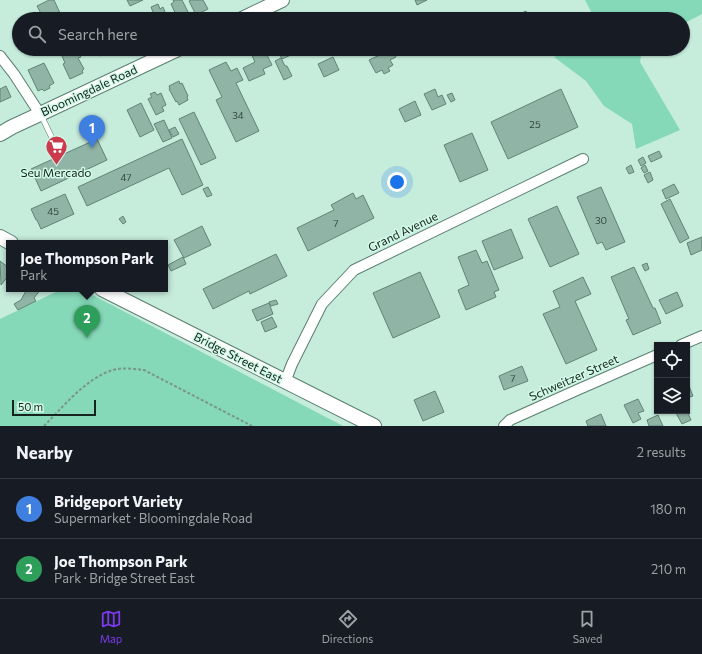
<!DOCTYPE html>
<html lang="en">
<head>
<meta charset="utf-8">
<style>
	body { margin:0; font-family:Commissioner,sans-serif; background:#242831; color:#f1f3f6 }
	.controls { position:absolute; right:12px; bottom:12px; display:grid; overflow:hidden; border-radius:0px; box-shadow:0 1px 3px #0004 }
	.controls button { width:36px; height:36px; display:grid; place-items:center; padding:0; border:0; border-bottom:1px solid #363941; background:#171b24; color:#f1f3f6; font:20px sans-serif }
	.scale { position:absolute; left:12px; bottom:10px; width:84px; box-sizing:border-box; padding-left:4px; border:2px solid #15241e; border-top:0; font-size:11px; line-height:14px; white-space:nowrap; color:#15241e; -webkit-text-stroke:3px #d3fae9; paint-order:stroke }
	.you { position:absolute; left:397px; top:182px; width:14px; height:14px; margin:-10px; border:3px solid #fff; border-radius:50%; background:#1a73e8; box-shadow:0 0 0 6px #1a73e833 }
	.badge { display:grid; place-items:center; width:26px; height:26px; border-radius:50%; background:#7c3aed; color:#fff; font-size:13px; font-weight:700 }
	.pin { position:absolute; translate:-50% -33px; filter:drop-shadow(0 1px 2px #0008) }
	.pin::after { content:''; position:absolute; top:21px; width:14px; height:12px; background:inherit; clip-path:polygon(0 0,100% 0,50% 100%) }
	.popup { position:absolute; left:6px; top:240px; width:162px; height:52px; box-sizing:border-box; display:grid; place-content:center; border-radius:0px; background:#171b24; filter:drop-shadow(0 1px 3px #0005); font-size:13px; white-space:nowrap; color:#9ea1a6 }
	.popup b { font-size:15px; color:#f1f3f6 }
	.popup::after { content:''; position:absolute; left:50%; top:100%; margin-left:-8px; border:8px solid transparent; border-top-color:#171b24 }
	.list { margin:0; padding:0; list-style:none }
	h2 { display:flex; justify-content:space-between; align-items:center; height:52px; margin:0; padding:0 16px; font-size:17px }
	h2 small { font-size:13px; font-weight:400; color:#9ea1a6 }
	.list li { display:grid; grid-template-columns:26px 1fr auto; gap:12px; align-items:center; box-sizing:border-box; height:60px; padding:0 16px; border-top:1px solid #363941 }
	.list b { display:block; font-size:15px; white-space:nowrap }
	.list p { margin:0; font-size:13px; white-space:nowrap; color:#9ea1a6 }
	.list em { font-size:13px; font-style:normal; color:#9ea1a6 }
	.icon { flex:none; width:22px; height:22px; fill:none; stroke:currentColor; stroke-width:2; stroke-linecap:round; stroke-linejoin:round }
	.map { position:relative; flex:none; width:702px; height:426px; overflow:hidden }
	.search { position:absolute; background:#171b24; box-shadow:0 1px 3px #0004; left:12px; right:12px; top:12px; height:44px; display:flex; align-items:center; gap:10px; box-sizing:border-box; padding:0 14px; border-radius:22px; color:#9ea1a6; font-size:15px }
	.sheet { height:172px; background:#171b24 }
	nav { display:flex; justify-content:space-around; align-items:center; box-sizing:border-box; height:56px; border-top:1px solid #363941; background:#171b24; font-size:11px; color:#9ea1a6 }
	nav a { display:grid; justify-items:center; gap:2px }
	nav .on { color:#7c3aed }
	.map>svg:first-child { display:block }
	.green { fill:#85d9b9 }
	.building { fill:#90b5a6; stroke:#608476 }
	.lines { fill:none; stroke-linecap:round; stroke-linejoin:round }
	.service-casing { stroke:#5b7f70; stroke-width:6 }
	.minor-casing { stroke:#5b7f70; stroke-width:12 }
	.secondary-casing { stroke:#5b7f70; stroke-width:16 }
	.path { stroke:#7a968a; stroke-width:2; stroke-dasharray:3 2; stroke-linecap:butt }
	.service { stroke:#fff; stroke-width:5 }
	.minor { stroke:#fff; stroke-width:10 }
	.secondary { stroke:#fff; stroke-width:14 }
	.labels { text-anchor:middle; stroke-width:3; stroke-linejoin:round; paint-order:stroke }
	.number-label { font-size:10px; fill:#344840 }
	.street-label { font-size:12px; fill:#15241e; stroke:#d3fae9 }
	.poi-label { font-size:12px; fill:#15241e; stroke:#d3fae9 }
</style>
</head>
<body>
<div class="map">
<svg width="702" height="426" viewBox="0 0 702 426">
	<rect width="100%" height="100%" fill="#c6ecdc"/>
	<path class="green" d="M585,0H702V14L683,24V19H595Z
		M572,49H642L640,62L680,130L636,149L632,124L604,106L586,81L554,57Z
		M62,289H81L343,426H0V319Z"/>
	<path class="building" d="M49,0H54L60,13L47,19H44L37,6Z
		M127,0H143L130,6Z
		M173,0H182L191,18L189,19H178L171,4L174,2Z
		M191,0H203L208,9L196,15L189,1Z
		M415,0H427L417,5Z
		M158,4L160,9L163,7L168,19H155L152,13L153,12L151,7Z
		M526,11L530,19H509Z
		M73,49H77L81,57L78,58L84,69L82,71L83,73L70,79L63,64L65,63L62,56L71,52L70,51Z
		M97,49H116L100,56Z
		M249,49H264L272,65L263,69L265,74L249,81L243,68L255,62Z
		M277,49H291L293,54L282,59Z
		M383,49H393L396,57L390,60L393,65L388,68L390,71L384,74L382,70L376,73L369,60L384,53Z
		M333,57L339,70L324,77L318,64Z
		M281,58L285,66H287L292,76L284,80L275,61Z
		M226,62L231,71L237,68L243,80L236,83L259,131L236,142L216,100L222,97L209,70Z
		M44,63L54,83L49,86L50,88L44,91L42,89L38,91L28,70Z
		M179,81L180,84L182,83L188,96L187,97L188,100L179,105L177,101L176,102L169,89H170L169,86Z
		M6,86L11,97L0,102V89Z
		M435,89L438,97L442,95L446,104L432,110L424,94Z
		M561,89L578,127L508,159L491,122Z
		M155,92L157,95L161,93L166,105L162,107L164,111L156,115L148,99L152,97L150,94Z
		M452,93L455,100L451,102L447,95Z
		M415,101L421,115L405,122L399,109Z
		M141,103L154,130L140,137L127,110Z
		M194,112L216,158L201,165L179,119Z
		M164,120L172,138L163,142L154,124Z
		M175,127L179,134L173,137L169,130Z
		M472,133L488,170L460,182L444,145Z
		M97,139L107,160L41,191L31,169Z
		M182,139L203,185L182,195L169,168L87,206L78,187Z
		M659,151L662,157L651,162L648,156Z
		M643,157L646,163L641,166L638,160Z
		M631,165L634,172L629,174L626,168Z
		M645,165L648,171L644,173L641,168Z
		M650,172L653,180L648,183L644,175Z
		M674,184L679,193L666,199L662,190Z
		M208,187L212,195L207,197L203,189Z
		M601,187L625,242L606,250L602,242L597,244L577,197Z
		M353,193L356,199L363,195L374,218L308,251L297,228L334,210L331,205Z
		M65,194L74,214L41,229L37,220H36L31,209Z
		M670,199L689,238L680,243L661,204Z
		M557,206L579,254L550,267L528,219Z
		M123,216L126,222L123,224L119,219Z
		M202,226L211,245L184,258L174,240Z
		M511,229L523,258L494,270L482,241Z
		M702,237V250L691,255L687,243Z
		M476,250L482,263L487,261L499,290L494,292L496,297L466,310L458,290L469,285L458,257Z
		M276,254L287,276L250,294L249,291L213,309L203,289Z
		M183,257L186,264L171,271L168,265Z
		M0,261L9,268V275L1,285Z
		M647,263L649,269L645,271L642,265Z
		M634,267L653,308H655L661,323L633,335L626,320L629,319L611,277Z
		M420,272L440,317L393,338L373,293Z
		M583,277L591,294L575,301L597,350L566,364L543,314L560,307L553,291Z
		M27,289H41L34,298L36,301L18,310L14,304L21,300Z
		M677,292L683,306L666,314L659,300Z
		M276,300L278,304L271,306L269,302Z
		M269,303L273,314L257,321L252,310Z
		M272,317L277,327L265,332L261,322Z
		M522,366L528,381L504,390L499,376Z
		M687,381L693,396L687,398Z
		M435,391L444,412L423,421L414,400Z
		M638,399L644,411L638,413L641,419L633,423L624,405Z
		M680,411H687L691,420L682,424L676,413Z
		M601,414L606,426H588L586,421Z
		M658,415L663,426H649L647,420Z"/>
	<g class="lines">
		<defs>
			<path id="service" d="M41,115L53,140"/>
			<path id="minor" d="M0,56L14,74L40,114
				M681,345L702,336
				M285,382L292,364L322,304L354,270L583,159
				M504,426L510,420L577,390L657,355"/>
			<path id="secondary" d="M242,19L282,0
				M0,134L12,127L40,114L178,49
				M0,237L11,243
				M102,289L374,426"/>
		</defs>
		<use href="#service" class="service-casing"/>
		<use href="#minor" class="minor-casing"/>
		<use href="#secondary" class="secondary-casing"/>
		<path class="path" d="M44,426C63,407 86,378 113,370C123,367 134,369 144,370L252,426"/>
		<use href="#service" class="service"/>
		<use href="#minor" class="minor"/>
		<use href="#secondary" class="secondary"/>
	</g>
	<defs>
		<symbol id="supermarket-pin" viewBox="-11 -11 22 30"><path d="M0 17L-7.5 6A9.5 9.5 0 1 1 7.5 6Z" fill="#cc3b4d" stroke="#d3fae9"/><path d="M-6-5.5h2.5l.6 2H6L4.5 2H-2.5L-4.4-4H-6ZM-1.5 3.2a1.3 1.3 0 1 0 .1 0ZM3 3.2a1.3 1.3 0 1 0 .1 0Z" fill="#fff"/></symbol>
	</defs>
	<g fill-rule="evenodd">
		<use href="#supermarket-pin" x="44" y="134" width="25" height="34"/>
	</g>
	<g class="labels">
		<g class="number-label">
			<text x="238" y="119">34</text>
			<text x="535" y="128">25</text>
			<text x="126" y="181">47</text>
			<text x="53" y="215">45</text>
			<text x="601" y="224">30</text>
			<text x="336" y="227">7</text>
			<text x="513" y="382">7</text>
		</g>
		<g class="street-label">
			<text transform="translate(89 91) rotate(-25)" y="4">Bloomingdale Road</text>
			<text transform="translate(403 232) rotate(-26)" y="4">Grand Avenue</text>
			<text transform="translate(238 358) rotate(27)" y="4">Bridge Street East</text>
			<text transform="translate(574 378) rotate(-24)" y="4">Schweitzer Street</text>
		</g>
		<g class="poi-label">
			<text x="56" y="177">Seu Mercado</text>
		</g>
	</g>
</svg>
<div class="controls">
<button><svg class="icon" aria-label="locate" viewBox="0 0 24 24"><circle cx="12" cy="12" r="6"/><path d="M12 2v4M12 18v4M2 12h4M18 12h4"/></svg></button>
<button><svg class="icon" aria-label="layers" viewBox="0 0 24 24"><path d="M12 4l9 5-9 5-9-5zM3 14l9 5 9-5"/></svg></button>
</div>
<div class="scale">50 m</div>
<div class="you"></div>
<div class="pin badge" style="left:92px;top:148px;background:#3f7fe0">1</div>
<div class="pin badge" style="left:87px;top:338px;background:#2e9e5b">2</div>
<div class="popup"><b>Joe Thompson Park</b>Park</div>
<div class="search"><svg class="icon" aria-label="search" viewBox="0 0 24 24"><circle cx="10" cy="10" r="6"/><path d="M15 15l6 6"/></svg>Search here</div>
</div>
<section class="sheet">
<h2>Nearby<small>2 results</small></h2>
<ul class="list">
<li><span class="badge" style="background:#3f7fe0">1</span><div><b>Bridgeport Variety</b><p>Supermarket · Bloomingdale Road</p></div><em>180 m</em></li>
<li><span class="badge" style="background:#2e9e5b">2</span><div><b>Joe Thompson Park</b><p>Park · Bridge Street East</p></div><em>210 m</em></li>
</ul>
</section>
<nav>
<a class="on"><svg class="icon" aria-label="map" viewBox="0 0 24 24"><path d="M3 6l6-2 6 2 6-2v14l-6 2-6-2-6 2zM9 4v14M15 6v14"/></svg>Map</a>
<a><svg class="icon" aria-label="directions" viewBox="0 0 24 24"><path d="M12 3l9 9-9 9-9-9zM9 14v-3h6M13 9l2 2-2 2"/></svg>Directions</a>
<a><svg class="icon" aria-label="saved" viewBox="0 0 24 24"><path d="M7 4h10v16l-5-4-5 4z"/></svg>Saved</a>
</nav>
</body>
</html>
